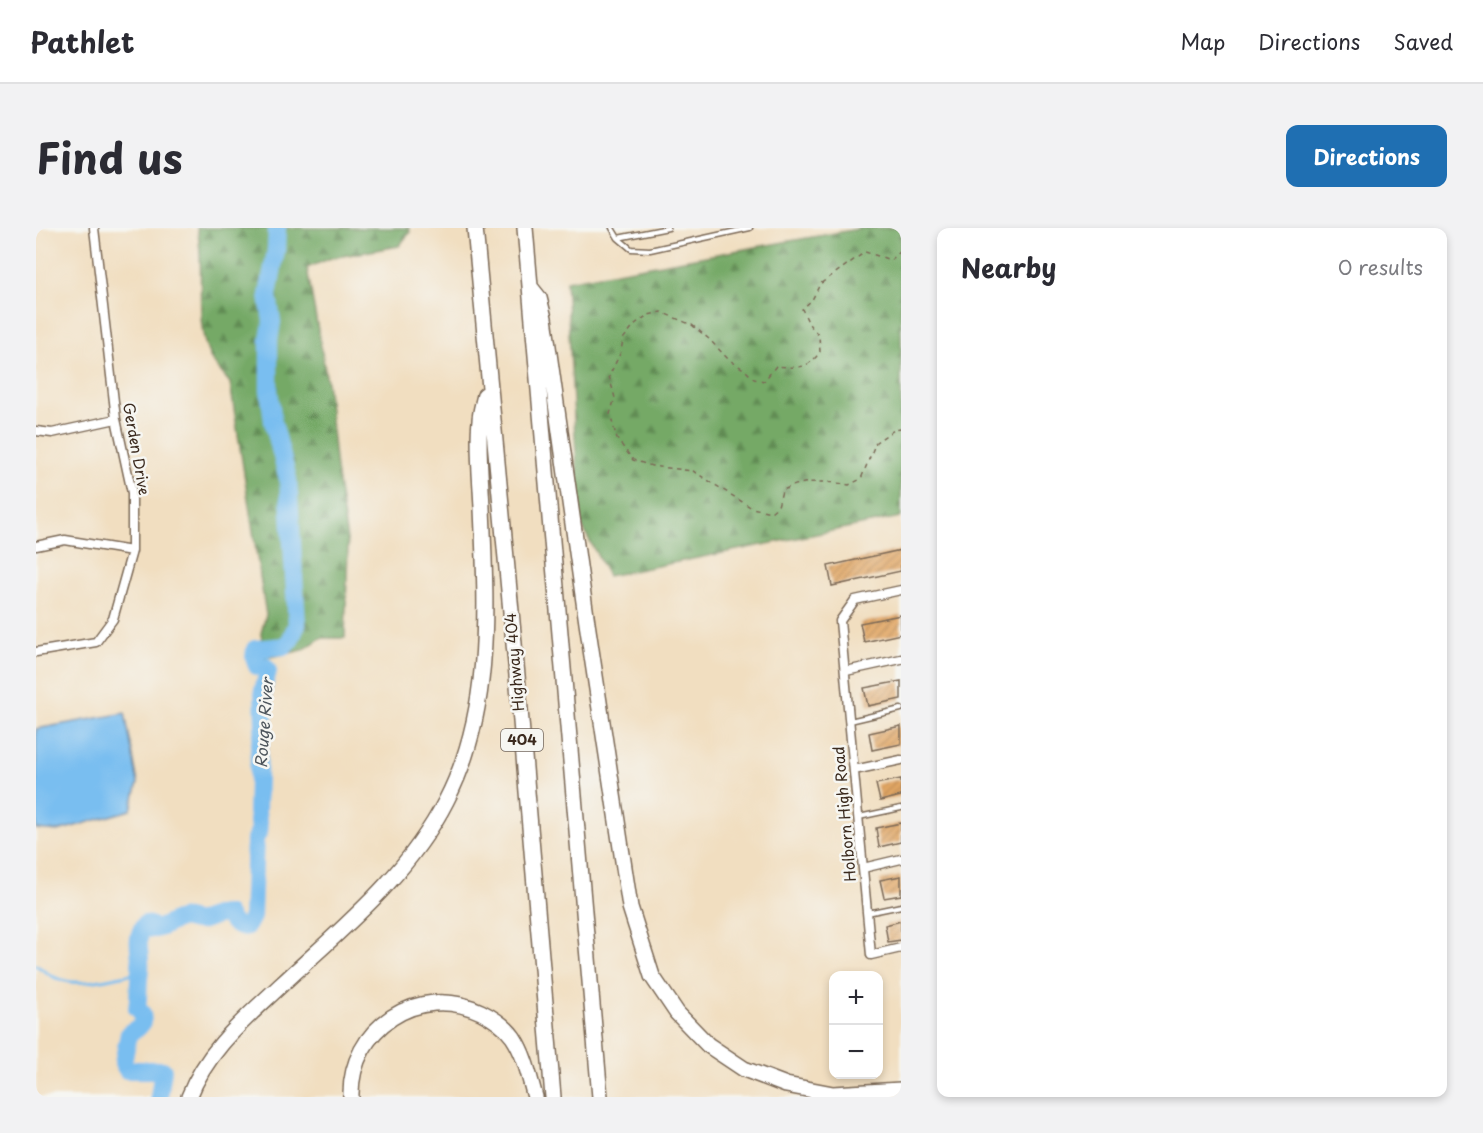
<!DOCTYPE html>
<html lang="en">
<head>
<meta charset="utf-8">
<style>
	body { margin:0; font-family:"Playpen Sans",sans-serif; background:#f2f2f3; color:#2b2b33 }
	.controls { position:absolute; right:18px; bottom:18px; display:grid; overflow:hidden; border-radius:12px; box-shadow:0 3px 9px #0003 }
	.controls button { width:54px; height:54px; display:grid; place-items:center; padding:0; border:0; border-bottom:2px solid #e1e1e2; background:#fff; color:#2b2b33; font:30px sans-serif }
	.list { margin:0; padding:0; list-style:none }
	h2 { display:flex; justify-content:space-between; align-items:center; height:78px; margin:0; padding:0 24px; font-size:26px }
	h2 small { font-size:20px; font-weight:400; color:#7c7c81 }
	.map { position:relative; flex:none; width:865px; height:869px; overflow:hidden; border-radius:12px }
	header { display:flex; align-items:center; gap:36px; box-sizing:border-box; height:84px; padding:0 30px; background:#fff; border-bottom:2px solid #e1e1e2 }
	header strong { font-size:28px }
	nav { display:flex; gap:33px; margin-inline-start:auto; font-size:21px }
	.intro { display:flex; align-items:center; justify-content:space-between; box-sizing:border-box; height:144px; padding:0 36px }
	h1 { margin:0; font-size:42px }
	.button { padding:15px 27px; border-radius:12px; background:#1f6fb2; color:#fff; font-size:21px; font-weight:700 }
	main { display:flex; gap:36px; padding:0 36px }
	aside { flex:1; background:#fff; border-radius:12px; box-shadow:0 3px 9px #0003 }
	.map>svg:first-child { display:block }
	.forest { fill:url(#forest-firs); stroke:#586a42; stroke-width:1.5 }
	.water { fill:#79bef0; stroke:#5a7487; stroke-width:1.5 }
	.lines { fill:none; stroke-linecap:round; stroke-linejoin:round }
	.stream { stroke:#79bef0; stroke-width:3 }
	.river { stroke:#79bef0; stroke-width:18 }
	.building { fill:url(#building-hatch) }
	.lane-casing { stroke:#7b6957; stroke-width:7 }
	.street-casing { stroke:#7b6957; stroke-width:11 }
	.highway-casing { stroke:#7b6957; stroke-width:18 }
	.path { stroke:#7b6957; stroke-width:1.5; stroke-dasharray:4.5 4.5; stroke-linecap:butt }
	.lane { stroke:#fff; stroke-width:4 }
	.street { stroke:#fff; stroke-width:8 }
	.highway { stroke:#fff; stroke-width:15 }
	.labels { text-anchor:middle; stroke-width:5; stroke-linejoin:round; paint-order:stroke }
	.shield { fill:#f6f6f2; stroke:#73675e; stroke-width:1.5 }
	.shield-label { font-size:14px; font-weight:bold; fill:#3b2a1e }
	.street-label { font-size:15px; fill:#3b2a1e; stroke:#f6f6f2 }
	.water-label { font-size:16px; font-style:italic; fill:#4e565d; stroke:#f6f6f2 }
</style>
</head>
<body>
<header>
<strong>Pathlet</strong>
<nav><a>Map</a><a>Directions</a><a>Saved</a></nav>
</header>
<div class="intro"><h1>Find us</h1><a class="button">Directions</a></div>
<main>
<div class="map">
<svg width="865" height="869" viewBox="0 0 865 869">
	<defs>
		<pattern id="forest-firs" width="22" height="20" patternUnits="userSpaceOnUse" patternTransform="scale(1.5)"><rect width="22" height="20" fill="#74a966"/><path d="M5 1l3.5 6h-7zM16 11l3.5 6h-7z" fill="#608a53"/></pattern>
		<pattern id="building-hatch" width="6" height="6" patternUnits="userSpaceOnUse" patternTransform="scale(1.5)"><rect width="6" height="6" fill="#e1a664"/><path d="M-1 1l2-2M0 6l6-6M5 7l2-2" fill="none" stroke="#b88752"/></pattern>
	</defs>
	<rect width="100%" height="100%" fill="#f6f6f2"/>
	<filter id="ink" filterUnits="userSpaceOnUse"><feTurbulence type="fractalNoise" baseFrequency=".0167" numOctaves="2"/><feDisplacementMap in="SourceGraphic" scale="12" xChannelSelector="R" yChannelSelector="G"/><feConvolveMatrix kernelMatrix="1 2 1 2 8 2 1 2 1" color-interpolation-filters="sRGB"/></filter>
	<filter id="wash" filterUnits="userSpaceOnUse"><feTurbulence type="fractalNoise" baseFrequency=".008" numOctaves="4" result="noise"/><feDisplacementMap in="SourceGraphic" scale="24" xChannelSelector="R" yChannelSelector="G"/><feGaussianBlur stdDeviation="1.35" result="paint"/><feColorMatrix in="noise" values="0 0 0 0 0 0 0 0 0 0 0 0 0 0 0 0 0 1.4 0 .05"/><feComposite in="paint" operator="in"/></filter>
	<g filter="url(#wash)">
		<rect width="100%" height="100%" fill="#f1dec0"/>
		<path class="forest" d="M161,0H373L374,4L363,18L295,30L271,40L291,153L300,241L312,318L309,410H285L267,422L229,430L225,405L230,387L194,155C188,147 179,138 174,129C157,93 170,39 161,0Z
			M827,0H865V289L572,348L544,294L530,53Z"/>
		<path class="water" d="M89,485L102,555L95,582L22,603L0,601V501Z"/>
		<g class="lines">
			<path class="stream" d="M0,737C6,741 13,747 20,750C43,760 72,750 95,746L101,748"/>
			<path class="river" d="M123,869L127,842H91L87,835L93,805L103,799L107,794L106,785L101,780C103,767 102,755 104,742C106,725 97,712 109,696L114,697L117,701C127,701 134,693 144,691C151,689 156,694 163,693C172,692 181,685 191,686C196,694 200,701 211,698L216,689L219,611L223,603L221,583L223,520L228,497L227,462L232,443L230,439L221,438L218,430L219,421L249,418L254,413L261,396L252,251L237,194L233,162V112L236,94L232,67L240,22L241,0"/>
		</g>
		<g id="blocks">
			<path class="building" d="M865,322V343L796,358L792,338Z
				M865,387V406L828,414L824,395Z
				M865,453V471L832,478L828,460Z
				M865,498V516L836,522L833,505Z
				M865,551V568L844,573L840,556Z
				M865,595V614L843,619L840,600Z
				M865,648V667L848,670L844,652Z
				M865,693V712L852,714L849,697Z"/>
		</g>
	</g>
	<g filter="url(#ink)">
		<use href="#blocks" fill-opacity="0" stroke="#7b6957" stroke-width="1.5"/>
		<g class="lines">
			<defs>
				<path id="lane" d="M576,0L582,10L632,0
					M582,10L595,21L614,22L714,0
					M814,493L865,481
					M823,589L865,580
					M831,685L865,678"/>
				<path id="street" d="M0,203L16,205L80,191
					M0,318L29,312L96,323
					M865,362L819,372L804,393L835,727L865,720
					M0,424L60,414L77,391L96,323V265L80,191L58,0
					M810,443L865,431
					M818,542L865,532
					M827,640L865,631"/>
				<path id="highway" d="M439,0L482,458L517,869
					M489,0L564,869
					M495,60L503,70L508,90L551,395L594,679L616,748L641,785L672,817L708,841L750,857L797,866L865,862
					M153,869C171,822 208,792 244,758C305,701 371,649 410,573C457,483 450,379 446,280C445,254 441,218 444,193C444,185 447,176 449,167
					M315,869C313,800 383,754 445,784C457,790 469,798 477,809C489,827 493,848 499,869"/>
			</defs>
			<use href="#lane" class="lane-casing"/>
			<use href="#street" class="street-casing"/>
			<use href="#highway" class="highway-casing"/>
			<path class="path" d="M865,23L855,32L829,24L784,56L776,72L766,81L773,96L783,108L784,124C771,142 762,140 740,138L728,153L718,151L709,142L692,131L673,111L656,97L625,84L612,87L599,96L587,111L585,124L573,148L579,170L574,186L581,211L597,232L616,238L657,243L716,280L735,284L742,278L746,263C765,251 793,253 813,257L825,251L840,214L858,202L865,201"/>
			<use href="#lane" class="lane"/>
			<use href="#street" class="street"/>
			<use href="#highway" class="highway"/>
		</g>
	</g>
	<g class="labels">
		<rect class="shield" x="465" y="501" width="42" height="22" rx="4.5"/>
		<g class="shield-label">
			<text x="486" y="517">404</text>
		</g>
		<g class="street-label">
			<text transform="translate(100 221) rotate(80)" y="5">Gerden Drive</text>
			<text transform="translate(479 434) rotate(-95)" y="5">Highway 404</text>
			<text transform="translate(809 586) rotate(-95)" y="5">Holborn High Road</text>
		</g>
		<g class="water-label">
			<text transform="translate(228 495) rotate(-86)" y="6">Rouge River</text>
		</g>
	</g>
</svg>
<div class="controls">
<button>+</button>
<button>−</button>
</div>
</div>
<aside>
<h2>Nearby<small>0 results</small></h2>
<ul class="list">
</ul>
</aside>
</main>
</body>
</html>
